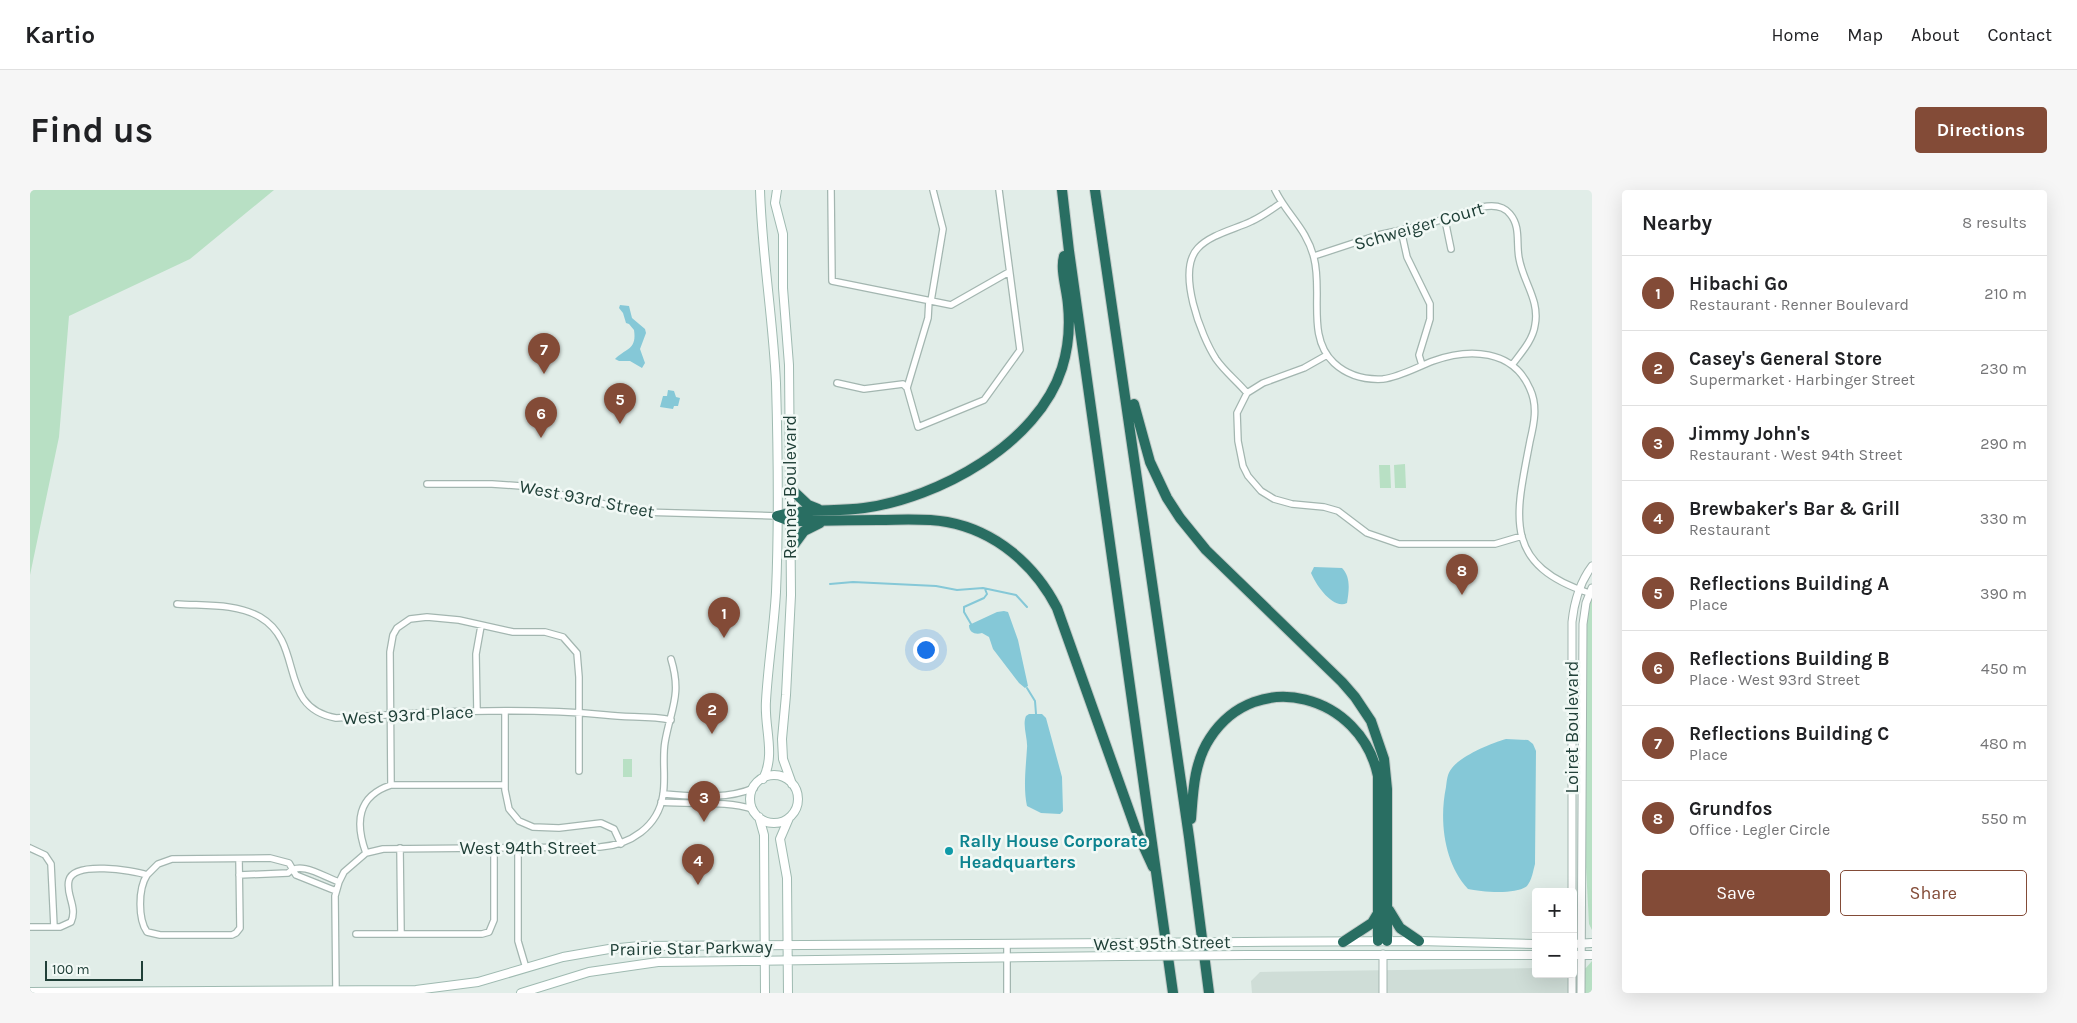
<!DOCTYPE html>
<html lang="en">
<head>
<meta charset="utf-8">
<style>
	body { margin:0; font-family:Karla,sans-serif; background:#f6f6f6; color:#202124 }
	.controls { position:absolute; right:15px; bottom:15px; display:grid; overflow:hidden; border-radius:5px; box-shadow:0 5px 20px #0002 }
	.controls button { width:45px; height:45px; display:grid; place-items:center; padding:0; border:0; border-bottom:1px solid #e0e0e0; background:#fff; color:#202124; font:25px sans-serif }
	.scale { position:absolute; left:15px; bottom:12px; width:98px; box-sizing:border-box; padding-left:5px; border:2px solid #204038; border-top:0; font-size:14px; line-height:18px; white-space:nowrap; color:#204038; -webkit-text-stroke:4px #f2f9f6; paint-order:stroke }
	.you { position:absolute; left:895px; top:459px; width:18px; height:18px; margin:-12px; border:4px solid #fff; border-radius:50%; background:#1a73e8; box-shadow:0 0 0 8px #1a73e833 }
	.badge { display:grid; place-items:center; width:32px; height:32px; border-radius:50%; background:#834b37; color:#fff; font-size:16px; font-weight:700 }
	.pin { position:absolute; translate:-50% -41px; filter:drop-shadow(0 1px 2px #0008) }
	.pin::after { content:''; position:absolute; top:26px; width:18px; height:15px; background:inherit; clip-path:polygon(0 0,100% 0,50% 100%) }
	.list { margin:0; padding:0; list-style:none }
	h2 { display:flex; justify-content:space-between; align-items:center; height:65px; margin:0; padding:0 20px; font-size:21px }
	h2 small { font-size:16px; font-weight:400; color:#757577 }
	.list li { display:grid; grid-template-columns:32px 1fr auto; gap:15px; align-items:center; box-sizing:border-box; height:75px; padding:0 20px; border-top:1px solid #e0e0e0 }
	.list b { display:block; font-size:19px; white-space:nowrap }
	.list p { margin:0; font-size:16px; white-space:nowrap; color:#757577 }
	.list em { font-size:16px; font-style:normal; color:#757577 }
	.actions { display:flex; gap:10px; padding:15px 20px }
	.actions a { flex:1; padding:11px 0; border:1px solid #834b37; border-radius:5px; text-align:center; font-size:18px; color:#834b37 }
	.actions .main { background:#834b37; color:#fff }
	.map { position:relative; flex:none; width:1562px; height:803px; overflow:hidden; border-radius:5px }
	header { display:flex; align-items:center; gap:30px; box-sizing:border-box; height:70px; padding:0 25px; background:#fff; border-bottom:1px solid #e0e0e0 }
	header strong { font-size:24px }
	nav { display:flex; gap:28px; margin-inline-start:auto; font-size:18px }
	.intro { display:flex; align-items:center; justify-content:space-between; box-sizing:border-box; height:120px; padding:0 30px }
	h1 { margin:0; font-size:35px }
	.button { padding:12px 22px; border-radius:5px; background:#834b37; color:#fff; font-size:18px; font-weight:700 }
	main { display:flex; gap:30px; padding:0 30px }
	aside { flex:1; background:#fff; border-radius:5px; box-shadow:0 5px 20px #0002 }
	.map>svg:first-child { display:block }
	.built { fill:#cfddd7 }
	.green { fill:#b8e0c4 }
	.water { fill:#85c8d7 }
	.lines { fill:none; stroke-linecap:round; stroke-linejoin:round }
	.stream { stroke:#85c8d7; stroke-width:2 }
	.minor-casing { stroke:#a3b6b0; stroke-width:8 }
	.tertiary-casing { stroke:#a3b6b0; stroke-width:9 }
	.secondary-casing { stroke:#9fbab1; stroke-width:10 }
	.motorway-casing { stroke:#c1cac7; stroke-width:12 }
	.minor { stroke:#fff; stroke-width:5.5 }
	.tertiary { stroke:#fff; stroke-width:7 }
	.secondary { stroke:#fff; stroke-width:8 }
	.motorway { stroke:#296e62; stroke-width:10 }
	.secondary-bridge-casing { stroke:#9fbab1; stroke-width:10; stroke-linecap:butt }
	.secondary-bridge { stroke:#fff; stroke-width:8 }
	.culture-dot { fill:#0f9aa8; stroke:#f2f9f6; stroke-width:2 }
	.labels { text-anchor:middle; stroke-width:5; stroke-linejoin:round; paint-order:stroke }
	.street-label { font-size:18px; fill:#204038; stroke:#f2f9f6 }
	.culture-label { font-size:18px; font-weight:bold; fill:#0d838f; stroke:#f2f9f6; text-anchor:start }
</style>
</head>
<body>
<header>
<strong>Kartio</strong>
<nav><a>Home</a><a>Map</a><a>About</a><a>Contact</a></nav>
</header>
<div class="intro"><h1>Find us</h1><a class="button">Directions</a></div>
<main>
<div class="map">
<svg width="1562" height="803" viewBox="0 0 1562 803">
	<rect width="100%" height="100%" fill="#e1ede8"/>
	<path class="built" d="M1506,778V784H1543V778H1562V803H1222L1221,791L1230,782Z"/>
	<path class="green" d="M0,0H244L160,69L39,126L29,247L0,385Z
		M1375,274L1376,298H1365L1364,275Z
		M1349,275H1360L1361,298H1350Z
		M1562,402V740L1559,734L1556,677L1555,438L1557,413Z
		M593,569H602V587H593Z
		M1562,771V803H1555V779Z"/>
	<path class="water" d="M590,115L599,116L602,128L615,139L616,143L610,159L615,173L612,178L600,171H589L585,169C596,158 607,160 604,140L599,134L596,133L593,123L589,118Z
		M638,200L644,201L646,207L650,208L648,216H644L643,219L630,217L633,206H637Z
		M1284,377L1312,378C1321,387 1319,401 1317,413C1303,420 1286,395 1281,383Z
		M974,421L978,422L988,450L998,496L995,498L989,493L963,459L959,447L952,443C946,445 939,443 939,435L967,422Z
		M999,524H1012L1016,528L1032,587L1033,621L1030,624L1011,623L997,616C993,598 996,576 997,558C998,549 992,535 996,526C997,525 998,525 999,524Z
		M1476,549L1498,550L1503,554L1506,561L1505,674C1503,681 1502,690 1497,696C1487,705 1451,702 1438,699C1414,673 1409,631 1416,597C1417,590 1417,584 1422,578C1431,566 1461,553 1476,549Z"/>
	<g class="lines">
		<path class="stream" d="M800,394L823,392L906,396L927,400L953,398L986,405L997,417
			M941,434L934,422V417L954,408L957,404L955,399
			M997,498L1005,511L1006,524"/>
		<defs>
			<path id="minor" d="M801,0L802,91L921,115L979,82
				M1245,0C1257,25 1277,39 1284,68C1293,102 1276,147 1304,173C1317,185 1335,190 1353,189C1370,187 1387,177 1403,171C1439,158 1483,159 1500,199C1508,216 1504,234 1500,251C1486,325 1471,374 1559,403
				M1415,30L1421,59
				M1371,40L1377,67L1400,114V129L1389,165L1392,175
				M1284,66L1348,45L1395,35L1452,17C1462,15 1473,15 1480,24C1491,37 1486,53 1489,68C1493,92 1510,110 1505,135C1503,150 1491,163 1482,175
				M899,110L898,128L877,198L888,237L954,210L990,160L969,0
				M901,111L913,39L903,0
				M1297,165L1274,178L1233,193L1217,203L1207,223L1208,251L1213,276L1218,286L1231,301L1244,309L1262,314L1294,317L1308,321L1337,343L1369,354H1465L1492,346
				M807,193L834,199L873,194L877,198
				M1217,203C1207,191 1195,182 1186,169C1171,146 1146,81 1168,58C1181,44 1206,39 1222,31C1233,26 1242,19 1251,13
				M397,294H462L491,296L611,322L747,326
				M147,414C173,416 206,413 230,427C276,454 246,517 306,528C396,522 487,517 576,525C598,528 619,525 641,530
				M447,521L446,464L451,436
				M475,522V600L479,619L489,631L503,637L529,638L571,633L584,639L591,654
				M361,595H475
				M633,604C664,606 696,610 724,598
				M631,612C662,615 694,610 723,619
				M0,658L15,665L21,674L24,737
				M370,658L371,744
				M488,658V751L496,778
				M336,663L353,659L570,657C600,655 628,637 633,605C636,588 632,569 635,552C641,518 652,505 641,469
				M117,685C108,699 108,729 117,742L130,745H202L206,743L210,738L209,669
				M209,685L258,683C270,670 294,687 309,692
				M0,737H30L41,732C48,717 35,704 39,690C44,671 102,680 117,685L128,674L142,669L240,668L259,673L266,685L306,701
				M326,744H452L459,742L464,730V658
				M977,755V803
				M306,802L305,706L309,692L314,682L336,663C325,633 327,606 361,595L360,462L363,445L367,438L380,429L397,427L429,430L483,442H515L533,447L547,463L549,487V581"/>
			<path id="tertiary" d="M1542,702V432C1544,413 1550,392 1562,376
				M1543,733V749
				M1353,764V803
				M1542,784V803
				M1551,803L1553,434L1556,413L1562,398"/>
			<path id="secondary" d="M730,0C732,65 743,128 746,193C748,262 749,332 746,402C744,438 738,475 736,511C734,538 746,564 733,589
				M747,0L745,13L753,44V98L759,175L761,405L756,505L752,549L753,569L762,594
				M720 609a24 24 0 1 1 48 0a24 24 0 1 1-48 0Z
				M729,627L734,645L735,803
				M1215,752L1389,751L1506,754
				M1543,754L1562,753
				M1217,765H1506
				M1543,765H1562
				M0,802L386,800L448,792L533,767L579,759L610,756L1089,753
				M491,803L559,782L628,772L1091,766
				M758,803L757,688L750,649L759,628"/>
			<path id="motorway" d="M1032,0L1039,61L1143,803
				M1065,0L1159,647L1179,803
				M1104,214L1120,272L1137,308L1150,328L1176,360L1312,492L1325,507L1341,531L1354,569L1357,599V751
				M760,298L778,315L788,319
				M747,326L760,331C789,331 819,330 848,330C871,330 894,328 917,332C966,341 1005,375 1027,418L1106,640L1123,677
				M747,326C775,318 805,322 834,318C908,308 1008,254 1032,178C1038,159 1040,135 1038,115C1037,100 1030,80 1034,66
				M760,360L774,341L790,333
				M1161,629C1163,602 1164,572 1180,548C1227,476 1331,505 1348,586V751
				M1359,720L1370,738L1389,751
				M1313,752L1342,733L1348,723"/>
		</defs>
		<use href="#minor" class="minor-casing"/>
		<use href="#tertiary" class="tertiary-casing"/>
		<use href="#secondary" class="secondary-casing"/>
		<use href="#motorway" class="motorway-casing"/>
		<use href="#minor" class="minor"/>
		<use href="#tertiary" class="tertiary"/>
		<use href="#secondary" class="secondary"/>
		<use href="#motorway" class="motorway"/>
		<defs>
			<path id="secondary-bridge" d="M1089,753L1215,752
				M1091,766L1217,765"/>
		</defs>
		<use href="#secondary-bridge" class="secondary-bridge-casing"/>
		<use href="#secondary-bridge" class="secondary-bridge"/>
	</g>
	<circle class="culture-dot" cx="919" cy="661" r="5"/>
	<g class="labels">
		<g class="street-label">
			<text transform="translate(1389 36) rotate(-16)" y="6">Schweiger Court</text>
			<text transform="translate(760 297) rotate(-90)" y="6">Renner Boulevard</text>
			<text transform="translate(557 309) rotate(11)" y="6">West 93rd Street</text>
			<text transform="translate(378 525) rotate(-3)" y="6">West 93rd Place</text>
			<text transform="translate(1542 537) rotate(-90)" y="6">Loiret Boulevard</text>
			<text x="498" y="664">West 94th Street</text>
			<text transform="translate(1132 753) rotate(-1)" y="6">West 95th Street</text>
			<text transform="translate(661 758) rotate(-1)" y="6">Prairie Star Parkway</text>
		</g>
		<g class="culture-label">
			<text x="929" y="657">Rally House Corporate<tspan x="929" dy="21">Headquarters</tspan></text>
		</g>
	</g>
</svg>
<div class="controls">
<button>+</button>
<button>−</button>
</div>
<div class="scale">100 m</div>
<div class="you"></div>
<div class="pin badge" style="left:694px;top:448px">1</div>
<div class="pin badge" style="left:682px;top:544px">2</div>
<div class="pin badge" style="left:674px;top:632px">3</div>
<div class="pin badge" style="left:668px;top:695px">4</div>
<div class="pin badge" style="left:590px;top:234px">5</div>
<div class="pin badge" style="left:511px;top:248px">6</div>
<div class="pin badge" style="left:514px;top:184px">7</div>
<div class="pin badge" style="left:1432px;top:405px">8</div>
</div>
<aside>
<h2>Nearby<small>8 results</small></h2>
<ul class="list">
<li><span class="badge">1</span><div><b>Hibachi Go</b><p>Restaurant · Renner Boulevard</p></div><em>210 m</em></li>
<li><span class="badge">2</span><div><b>Casey's General Store</b><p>Supermarket · Harbinger Street</p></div><em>230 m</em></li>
<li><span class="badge">3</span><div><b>Jimmy John's</b><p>Restaurant · West 94th Street</p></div><em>290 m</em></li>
<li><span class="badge">4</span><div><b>Brewbaker's Bar &amp; Grill</b><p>Restaurant</p></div><em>330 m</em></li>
<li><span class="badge">5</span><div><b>Reflections Building A</b><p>Place</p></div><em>390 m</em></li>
<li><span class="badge">6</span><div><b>Reflections Building B</b><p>Place · West 93rd Street</p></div><em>450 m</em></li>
<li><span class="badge">7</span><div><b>Reflections Building C</b><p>Place</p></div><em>480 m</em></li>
<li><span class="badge">8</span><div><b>Grundfos</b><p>Office · Legler Circle</p></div><em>550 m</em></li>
</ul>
<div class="actions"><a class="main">Save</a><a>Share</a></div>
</aside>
</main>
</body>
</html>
